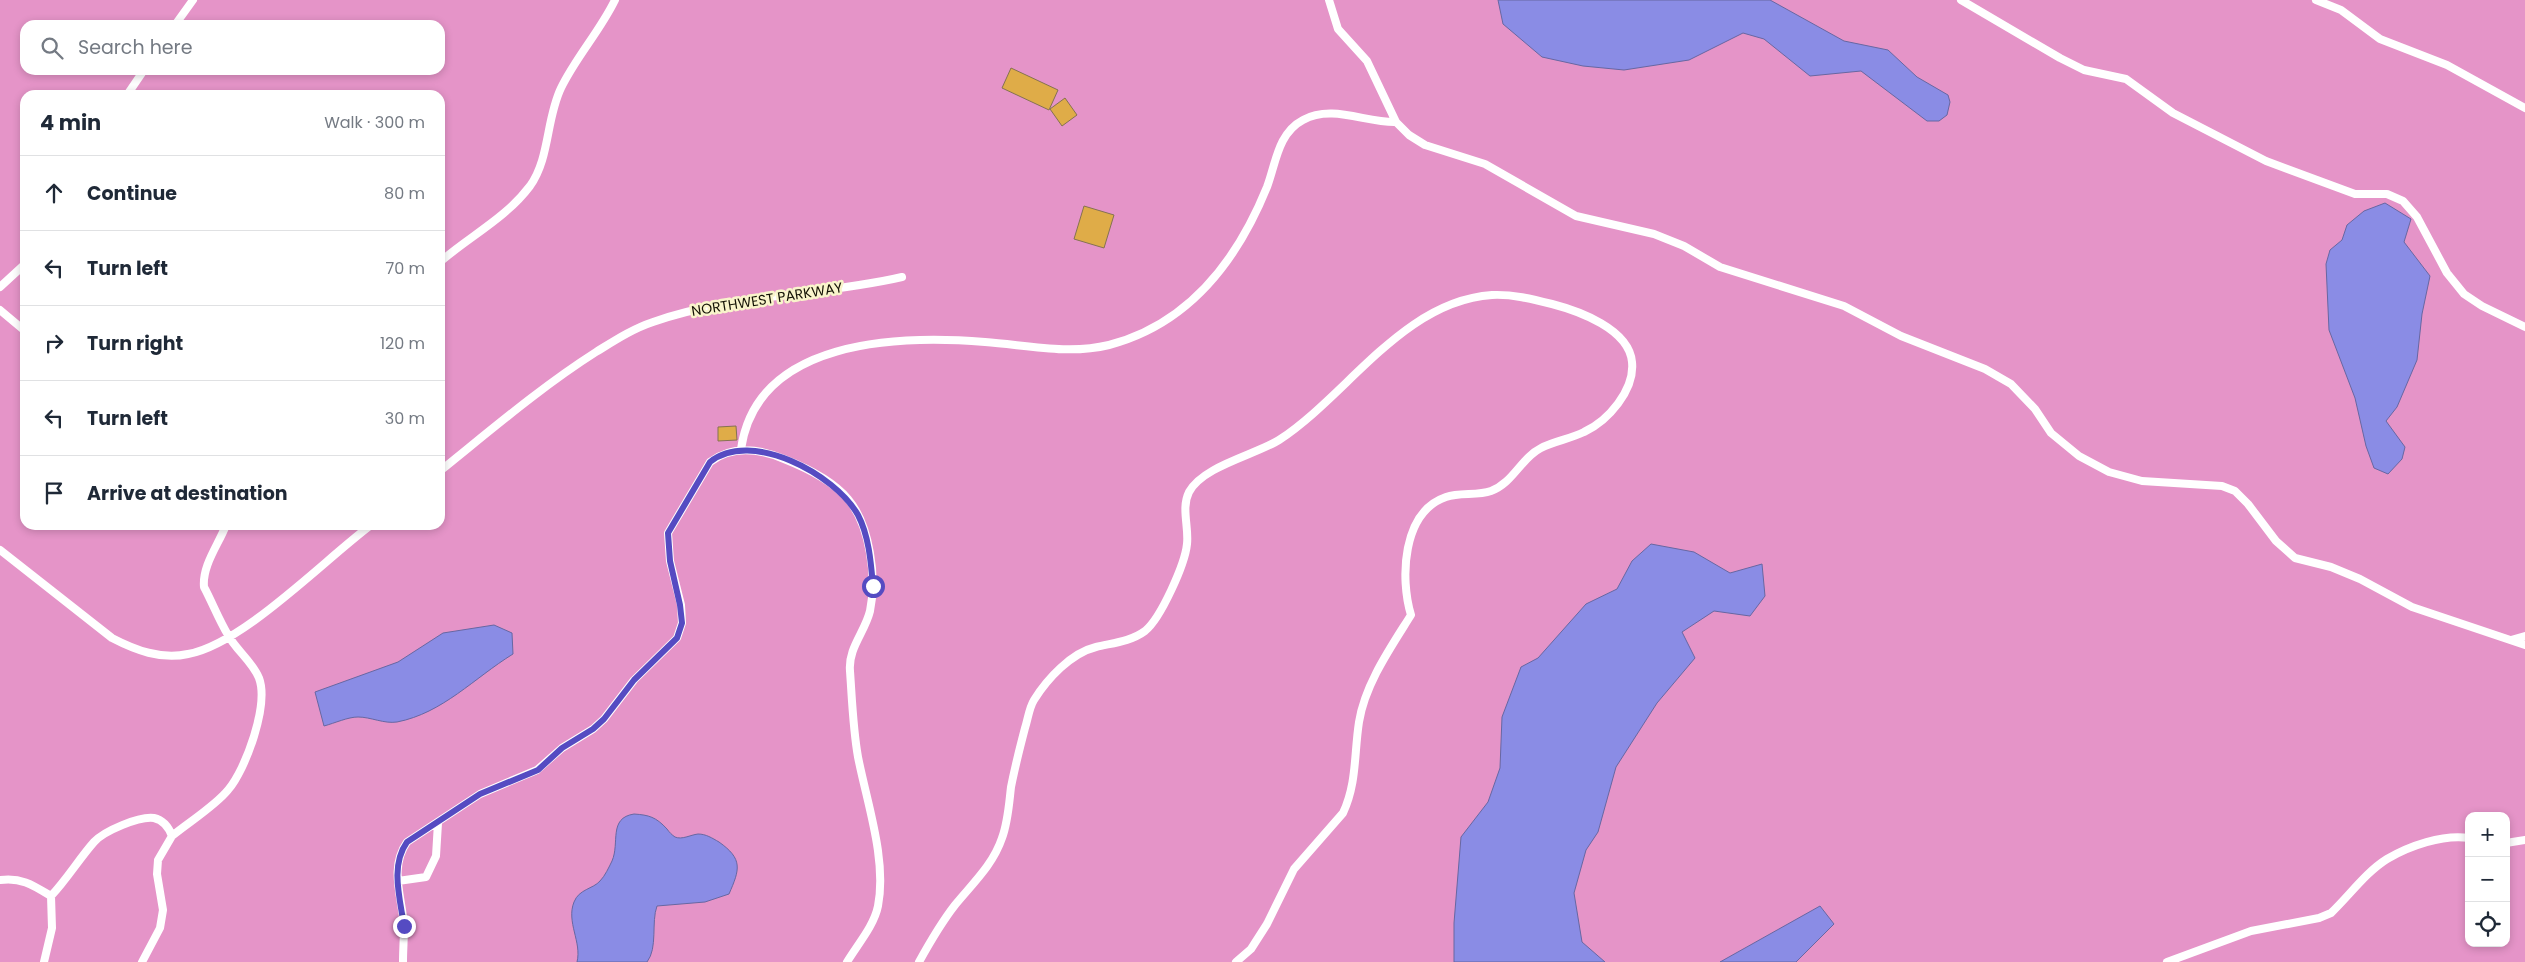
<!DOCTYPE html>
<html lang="en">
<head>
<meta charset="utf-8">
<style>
	body { margin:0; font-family:Poppins,sans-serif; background:#f6f6f7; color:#1f2937 }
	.controls { position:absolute; right:15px; bottom:15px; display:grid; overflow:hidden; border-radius:10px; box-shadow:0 2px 8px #0003 }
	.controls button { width:45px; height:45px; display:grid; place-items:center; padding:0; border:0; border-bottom:1px solid #e0e1e3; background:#fff; color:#1f2937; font:25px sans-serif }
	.stop { position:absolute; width:15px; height:15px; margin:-11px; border:4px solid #554bc2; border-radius:50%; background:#fff }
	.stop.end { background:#554bc2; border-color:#fff; box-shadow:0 1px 5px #0008 }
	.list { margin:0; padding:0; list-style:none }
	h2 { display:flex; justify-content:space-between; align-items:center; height:65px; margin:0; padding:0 20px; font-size:21px }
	h2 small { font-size:16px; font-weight:400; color:#747a83 }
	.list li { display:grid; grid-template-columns:32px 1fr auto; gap:15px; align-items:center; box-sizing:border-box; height:75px; padding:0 20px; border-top:1px solid #e0e1e3 }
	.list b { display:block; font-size:19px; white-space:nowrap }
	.list em { font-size:16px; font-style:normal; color:#747a83 }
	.icon { flex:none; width:28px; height:28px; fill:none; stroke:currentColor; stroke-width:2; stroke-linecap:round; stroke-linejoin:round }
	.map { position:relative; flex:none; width:2525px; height:962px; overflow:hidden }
	.search { position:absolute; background:#fff; box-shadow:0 2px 8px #0003; left:20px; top:20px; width:425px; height:55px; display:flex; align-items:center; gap:12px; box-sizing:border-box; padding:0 18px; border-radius:15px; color:#747a83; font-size:19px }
	.panel { position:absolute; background:#fff; box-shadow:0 2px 8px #0003; left:20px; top:90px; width:425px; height:440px; border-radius:15px }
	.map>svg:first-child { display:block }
	.green { fill:#e594c8; fill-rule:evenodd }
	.water { fill:#8a8ce5; stroke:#6767a2 }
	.building { fill:#dfac48; stroke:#857252 }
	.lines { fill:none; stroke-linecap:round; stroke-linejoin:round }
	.service { stroke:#fff; stroke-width:8 }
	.route { stroke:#554bc2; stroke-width:6 }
	.labels { text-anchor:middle; stroke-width:5; stroke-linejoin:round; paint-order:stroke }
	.street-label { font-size:14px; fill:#141205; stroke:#f9f4cb }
</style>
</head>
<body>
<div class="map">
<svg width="2525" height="962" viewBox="0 0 2525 962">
	<rect width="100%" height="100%" fill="#ebe6be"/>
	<path class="green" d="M0,0H2525V962H0ZM25,25H440V70H25ZM25,95H440V525H25ZM2469,816H2506V943H2469Z"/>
	<path class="water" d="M1498,0H1770L1844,41L1888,50L1917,77L1948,95L1950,102L1947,115L1939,121H1927L1861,71L1810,76L1764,39L1743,33L1689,60L1624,70L1583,66L1542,57L1503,24Z
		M2385,203L2411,219L2404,242L2430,276L2422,314L2417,360L2397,407L2386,421L2405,447L2402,459L2388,474L2374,468L2366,446L2355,398L2329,330L2326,264L2330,250L2342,240L2347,225L2364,211Z
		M1651,544L1694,552L1730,573L1762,564L1765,596L1750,616L1714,611L1682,632L1695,658L1657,703L1616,767L1598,832L1586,850L1574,893L1582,942L1605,962H1454V923L1461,837L1488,802L1500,768L1502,717L1521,667L1538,658L1586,604L1617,589L1632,561Z
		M494,625L512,633L513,654C474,678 443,713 397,722C384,724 371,717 358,717C348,717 335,723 324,726L315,692L398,662L443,633Z
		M634,814C649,815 656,817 667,829C669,832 672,835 675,837C682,840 690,835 698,834C706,834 712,838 719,842C743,859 740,869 729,894L705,902L657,906C651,922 658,948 647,962H577C582,942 566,922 574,902C579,889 593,889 600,881C605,876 609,867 612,861C620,843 608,818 634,814Z
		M1820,906L1834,924L1796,962H1720Z"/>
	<path class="building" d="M1011,68L1058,90L1049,110L1002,88Z
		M1065,98L1077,115L1062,126L1050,109Z
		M1084,206L1114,215L1104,248L1074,239Z
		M736,426L737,440L718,441V427Z"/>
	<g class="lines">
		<path class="service" d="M1329,0L1338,29L1367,61L1396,122L1409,135L1425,145L1485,164L1576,216L1654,234L1684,246L1720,267L1844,306L1901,336L1985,369L2011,384L2035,409L2051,433L2079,456L2109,472L2142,481L2222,486L2235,491L2248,504L2276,541L2295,558L2331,567L2360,579L2412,607L2525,645
			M1961,0L2060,58L2084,70L2126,79L2173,113L2266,161L2355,194H2387L2403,201L2417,217L2447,273L2464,294L2482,306L2525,327
			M2316,0L2341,10L2380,39L2447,65L2525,108
			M175,25L193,0
			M127,95L144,70
			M440,262C470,236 506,218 530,186C550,158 546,119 561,88C576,57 600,31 615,0
			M0,287L25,264
			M0,310L25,331
			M741,449C757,339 898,335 985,342C1026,345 1068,355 1109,345C1189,324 1237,261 1267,187C1276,163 1278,133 1303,120C1332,104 1366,123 1396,122
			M440,471C491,430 541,387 596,352C614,341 632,329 653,322C733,294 820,296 902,277
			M0,550L112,638C135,650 161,660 188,654C243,644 324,560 371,525
			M2511,640L2525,636
			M172,836C189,822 215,806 228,790C246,769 269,705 259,678C252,661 236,650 228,635C219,620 212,602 204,587C202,565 219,544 226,525
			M2506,843L2525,840
			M0,880C21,877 33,885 51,896
			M398,881L426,877L436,856L438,823
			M44,962L52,928L51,896C67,879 79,859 94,842C104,831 139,816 154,818C163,820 169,828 172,836L158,860L157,874L163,910L160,928L142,962
			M403,962C403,950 404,938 404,926C402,897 389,868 407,842L480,794L537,770L562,748L593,729L604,719L634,680L677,638L682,623L681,605L670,561L668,533L710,462C732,445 760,449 784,459C807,468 832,480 848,499C870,525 877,578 870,611C865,632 848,648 850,671C852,699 853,729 858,757C867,803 887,860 878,906C874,926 857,945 847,962
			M919,962C930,942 941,923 955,905C972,884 993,865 1002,838C1008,822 1009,804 1011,787C1015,767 1020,747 1025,728C1028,719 1029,708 1034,700C1047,679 1071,653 1096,647C1112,643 1130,642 1145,631C1161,618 1185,564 1187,544C1189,527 1181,508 1189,492C1203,466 1255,455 1279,440C1348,395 1403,301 1492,295C1512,294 1532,299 1552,304C1579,311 1629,329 1632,362C1635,390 1608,421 1584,432C1570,439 1554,441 1541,448C1521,458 1513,483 1491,491C1477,496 1460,492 1446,497C1402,512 1400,579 1411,615C1391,647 1365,684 1359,722C1354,754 1357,783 1343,813L1294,869L1267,924L1251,949L1236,962
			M2167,962L2251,931L2319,918L2331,913C2349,896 2366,872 2387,859C2409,846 2443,834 2469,838"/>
	</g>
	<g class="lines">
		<path class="route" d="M404,926C400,898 390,866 407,842L480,794L538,770L562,748L593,729L604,719L634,680L677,638L682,623L680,605L670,561L668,533L710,462C751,429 835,474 858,515C869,536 871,563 873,586"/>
	</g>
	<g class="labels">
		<g class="street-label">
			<text transform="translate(767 299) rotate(-9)" y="5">NORTHWEST PARKWAY</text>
		</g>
	</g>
</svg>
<div class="controls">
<button>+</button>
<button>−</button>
<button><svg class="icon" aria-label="locate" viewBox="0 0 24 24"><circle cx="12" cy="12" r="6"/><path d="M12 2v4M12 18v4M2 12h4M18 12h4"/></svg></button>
</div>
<div class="stop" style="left:873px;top:586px"></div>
<div class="stop end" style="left:404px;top:926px"></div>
<div class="search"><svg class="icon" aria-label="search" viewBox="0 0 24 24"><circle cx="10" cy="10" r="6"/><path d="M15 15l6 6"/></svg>Search here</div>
<section class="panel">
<h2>4 min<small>Walk · 300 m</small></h2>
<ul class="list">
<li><svg class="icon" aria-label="ahead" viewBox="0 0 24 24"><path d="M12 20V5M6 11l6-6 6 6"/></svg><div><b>Continue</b></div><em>80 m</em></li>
<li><svg class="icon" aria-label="left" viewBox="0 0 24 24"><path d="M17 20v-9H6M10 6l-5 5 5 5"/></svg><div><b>Turn left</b></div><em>70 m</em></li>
<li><svg class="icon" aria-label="right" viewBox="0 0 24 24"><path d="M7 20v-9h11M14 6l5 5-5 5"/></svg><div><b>Turn right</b></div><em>120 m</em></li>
<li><svg class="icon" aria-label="left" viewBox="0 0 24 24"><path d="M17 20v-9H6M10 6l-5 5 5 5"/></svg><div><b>Turn left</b></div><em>30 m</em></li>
<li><svg class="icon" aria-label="arrive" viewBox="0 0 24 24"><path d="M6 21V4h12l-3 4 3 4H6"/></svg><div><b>Arrive at destination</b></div></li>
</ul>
</section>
</div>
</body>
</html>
